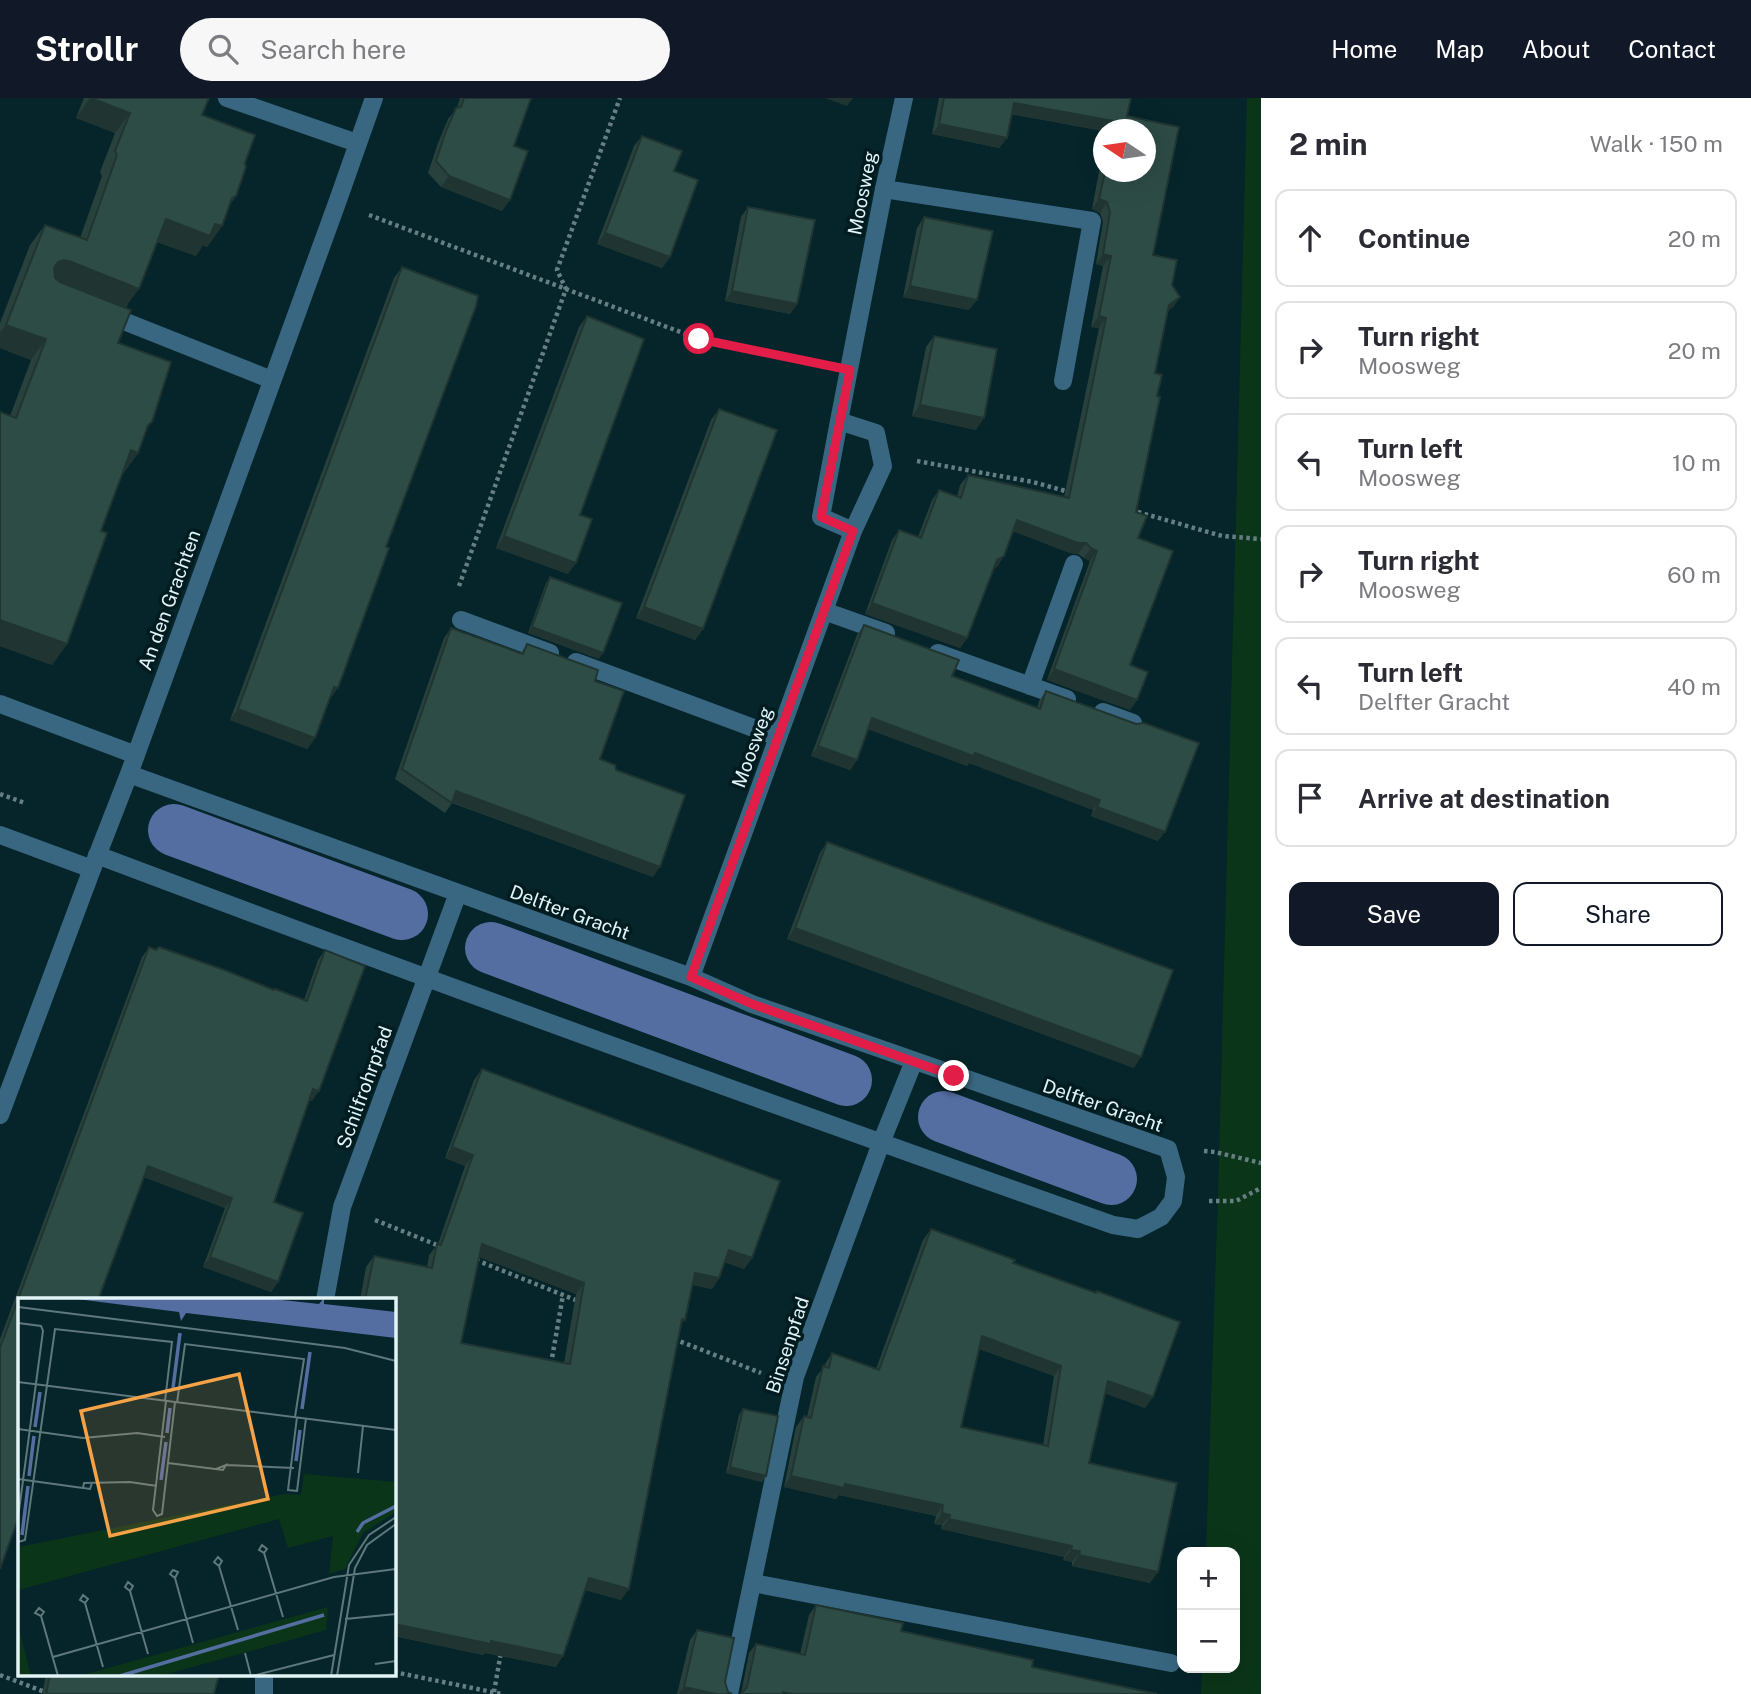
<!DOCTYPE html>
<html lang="en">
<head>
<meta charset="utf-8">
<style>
	body { margin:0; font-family:"Public Sans",sans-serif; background:#f7f7f7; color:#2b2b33 }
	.controls { position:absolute; right:21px; bottom:21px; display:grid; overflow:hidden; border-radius:14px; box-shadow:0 7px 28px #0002 }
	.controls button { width:63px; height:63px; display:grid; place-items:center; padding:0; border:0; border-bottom:2px solid #e1e1e2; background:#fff; color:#2b2b33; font:35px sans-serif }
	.compass { position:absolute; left:1093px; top:21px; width:63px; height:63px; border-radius:50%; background:#fff; box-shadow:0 7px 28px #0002; rotate:283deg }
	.stop { position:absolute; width:21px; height:21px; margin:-16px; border:5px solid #e11d48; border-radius:50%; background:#fff }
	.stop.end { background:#e11d48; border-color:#fff; box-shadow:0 2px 7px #0008 }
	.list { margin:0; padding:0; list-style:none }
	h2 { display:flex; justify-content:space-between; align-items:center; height:91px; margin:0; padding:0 28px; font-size:30px }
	h2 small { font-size:23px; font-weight:400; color:#7c7c81 }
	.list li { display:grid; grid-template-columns:46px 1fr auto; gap:21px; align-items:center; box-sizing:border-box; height:98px; margin:0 14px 14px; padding:0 14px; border:2px solid #e1e1e2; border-radius:14px }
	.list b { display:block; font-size:26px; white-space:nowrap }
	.list p { margin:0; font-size:23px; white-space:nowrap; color:#7c7c81 }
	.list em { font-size:23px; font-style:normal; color:#7c7c81 }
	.actions { display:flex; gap:14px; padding:21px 28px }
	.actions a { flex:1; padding:16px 0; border:2px solid #111827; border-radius:14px; text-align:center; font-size:24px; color:#111827 }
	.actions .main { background:#111827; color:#fff }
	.icon { flex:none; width:38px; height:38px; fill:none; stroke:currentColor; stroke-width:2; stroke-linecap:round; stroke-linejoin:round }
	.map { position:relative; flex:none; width:1261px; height:1596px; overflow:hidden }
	header { display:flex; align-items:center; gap:42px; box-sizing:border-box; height:98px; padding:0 35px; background:#111827; color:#fff }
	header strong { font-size:33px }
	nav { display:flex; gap:38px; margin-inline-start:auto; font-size:24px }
	.search { width:490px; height:63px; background:#f7f7f7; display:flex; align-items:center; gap:18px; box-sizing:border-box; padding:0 24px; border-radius:38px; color:#7c7c81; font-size:26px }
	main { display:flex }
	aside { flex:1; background:#fff }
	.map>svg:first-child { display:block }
	.green { fill:#0b3519 }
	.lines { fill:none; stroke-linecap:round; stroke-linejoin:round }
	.canal { stroke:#556ea2; stroke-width:52 }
	.path { stroke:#667f83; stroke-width:4.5; stroke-dasharray:3.5 3.5; stroke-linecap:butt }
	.lane { stroke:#396781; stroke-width:18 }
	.street { stroke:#396781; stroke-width:18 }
	.wall { fill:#28413c; fill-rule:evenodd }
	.shaded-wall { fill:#203531 }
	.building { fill:#2e4c46; stroke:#203531; stroke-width:2; fill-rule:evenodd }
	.route { stroke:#e11d48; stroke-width:9 }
	.labels { text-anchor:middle; stroke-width:7; stroke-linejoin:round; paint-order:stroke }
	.street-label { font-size:19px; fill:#e3f4f7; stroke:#001c20 }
	.inset-river { fill:none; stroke:#556ea2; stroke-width:3.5 }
	.inset-road { fill:none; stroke:#5e787c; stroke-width:2 }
	.view { fill:#f6a247; fill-opacity:0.15; stroke:#f6a247; stroke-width:3.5 }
	.inset-edge { fill:none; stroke:#e3f4f7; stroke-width:3.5 }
</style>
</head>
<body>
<header>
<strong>Strollr</strong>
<div class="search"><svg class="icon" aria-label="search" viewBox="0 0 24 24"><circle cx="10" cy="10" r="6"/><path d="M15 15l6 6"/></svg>Search here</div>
<nav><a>Home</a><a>Map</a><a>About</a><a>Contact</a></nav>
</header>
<main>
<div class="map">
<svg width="1261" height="1596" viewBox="0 0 1261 1596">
	<rect width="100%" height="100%" fill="#05252a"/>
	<path class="green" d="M1247,0H1261V1596H1201L1202,1570H1235V1454H1206L1218,1097Z"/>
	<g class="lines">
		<path class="canal" d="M174,732L402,816
			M491,850L846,982
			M944,1019L1111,1081"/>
		<path class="path" d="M369,117L699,241L815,265
			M917,363L1033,384L1069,394
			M1131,412L1222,438L1261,441
			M459,488L566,191L557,172L620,0
			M0,696L25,705
			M1204,1053L1215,1054L1261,1065
			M1209,1103H1236L1261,1090
			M375,1122L442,1149
			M476,1162L578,1203
			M674,1241L761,1275
			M551,1266L563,1197
			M394,1574L502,1596
			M0,1577L50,1596
			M494,1594L501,1554"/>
		<path class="lane" d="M227,0L357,45
			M884,91L1092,123L1063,283
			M106,216L272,282
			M824,513L886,535
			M461,522L550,555
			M938,555L1067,601
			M576,564L778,639
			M1030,588L1074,466
			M1103,614L1133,625
			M753,1485L1171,1565"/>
		<path class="street" d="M839,323L884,91L904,0
			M0,606L136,657
			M0,737L92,771
			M97,757C434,884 773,1007 1113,1127L1138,1131L1161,1119L1173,1103L1176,1079L1168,1051L752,906L691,879L129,676
			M691,879L853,433L883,368L876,335L839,323L821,419L853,433
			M0,1017L92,771L129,676L337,105L374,0
			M325,1202L342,1109L458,795
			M264,1577V1596
			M729,1596L795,1279L881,1045L914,963"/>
	</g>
	<path class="wall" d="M84,0H209L202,17L245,65L236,98L230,107L222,128L207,149L203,147L196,158L157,144L126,210L118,245L152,324L145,333L138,355L123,376L122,375L101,433L67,546L52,567L0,548V314L10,318L31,262L0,250V225L30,147L45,127L80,140L102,78L100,74L115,35L76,20Z
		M460,0H531L514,48L502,113L441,89L428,75L438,45L448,21L457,10Z
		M939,0H1131L1127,18L1179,29L1153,157L1177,162L1172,187L1180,199L1173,209L1167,213L1155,275L1162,277L1157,298L1160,299L1136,414L1147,418L1138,440L1173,453L1130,567L1148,574L1137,602L1130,612L1047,582L1090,463L1084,460L1078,456L1070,455L1013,433L1004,458L997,469L993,470L967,540L960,550L865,516L892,442L899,432L918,439L932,402L939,392L957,399L960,387L968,377L1064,399L1099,230L1091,229L1103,168L1096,166L1103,124L1100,115L1092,111L1103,52V74H1145V32H1103V33L1011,16L1007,40L999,50L932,36Z
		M642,38L674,73L670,159L662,170L597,146L634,48Z
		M748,109L797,206L790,216L725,203L741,119Z
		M924,119L969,212L903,199L917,130Z
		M402,169L386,449L330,601H329L315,640L307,651L230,622L394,180Z
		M587,218L580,417L568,476L496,450L579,229Z
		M934,238L976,332L912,318L926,249Z
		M719,311L703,531L695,542L636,520L711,322Z
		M550,479L599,561L528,535L546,485Z
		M864,527L952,578L1037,610L1039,603L1046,593L1158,743L1091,718L1093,712L969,665L967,668L868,631L857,662L850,672L811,658L857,537Z
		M451,530L521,555L527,546L595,583L600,661L616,672L653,779L452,705L445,715L395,681L444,540Z
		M827,744L1134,970L787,841L820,755Z
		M149,849L304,902L318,862L325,852L312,1003L309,1002L274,1104L278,1184L271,1194L203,1169L225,1110L144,1079L0,1471V1241L142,859Z
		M482,971L752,1160L744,1171L725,1164L719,1180L712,1191L693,1187L681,1229L621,1502L585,1492L556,1569L485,1555L483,1557L394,1538V1202H360L366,1169L374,1158L427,1169L429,1157L438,1146L465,1068L445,1060L474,982ZM479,1159L576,1196L564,1265L461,1245Z
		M931,1131L1013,1165L1096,1195L1097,1193L1145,1310L1105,1295L1089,1365L1150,1485L1072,1468V1464L1063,1462L1064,1459L941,1431L942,1427L934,1426L936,1418L839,1397L836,1401L784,1389L796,1329L804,1318L807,1319L816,1279L824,1269L825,1266L832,1255L876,1271L923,1142ZM979,1251L1054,1278L1043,1347L961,1329Z
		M743,1311L766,1378L762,1384L726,1375L739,1317Z
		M816,1507L903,1525L741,1596L749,1555L756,1546L800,1556L809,1517Z
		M697,1532L725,1584L728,1594L732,1596H677L690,1542Z
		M46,1577H219L214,1596H42Z"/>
	<path class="shaded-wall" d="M90,0L130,15L115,35L76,20Z
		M825,0H853L847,8Z
		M1014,5L1114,23L1108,32H1103V33L1006,15Z
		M939,26L1007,40L999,50L932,36Z
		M449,78L510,102L502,113L441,89Z
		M1099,101L1107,104L1100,115L1092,111Z
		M166,121L215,126L222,128L207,149L203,147L196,158L151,142Z
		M605,135L670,159L662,170L597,146Z
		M1103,156L1111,158L1103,168L1096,166Z
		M63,162L69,163L139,191L124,211L44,185L58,164Z
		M910,188L977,202L969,212L903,199Z
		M732,193L797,206L790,216L725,203Z
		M1180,199L1173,209L1161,217L1169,207Z
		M1099,218L1106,220L1099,230L1091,229Z
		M6,227L46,241L31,262L0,250V235Z
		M920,307L984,320L976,332L912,318Z
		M131,352L138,355L123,376L116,373Z
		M1017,422L1086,445L1078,456L1070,455L1010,432Z
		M504,438L576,465L568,476L496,450Z
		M1091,450L1097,453L1090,463L1084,460Z
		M1004,458L997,469L989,472L997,462Z
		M872,505L967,540L960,550L865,516Z
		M644,509L703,531L695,542L636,520Z
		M0,522L67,546L52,567L0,548Z
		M532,529L603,555L599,561L528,535Z
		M1054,571L1137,602L1130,612L1047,582Z
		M334,589L338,590L330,601L326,600Z
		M238,611L315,640L307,651L230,622Z
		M872,620L975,655L1100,702L1093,712L969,665L967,668L865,630Z
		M818,648L857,662L850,672L811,658Z
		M456,693L660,769L653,779L449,703Z
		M1097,709L1165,734L1158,743L1091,718Z
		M795,830L1141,959L1134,970L787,841Z
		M313,991L319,993L312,1003L306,1001Z
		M452,1049L473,1057L465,1068L445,1060Z
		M148,1068L232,1100L225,1110L141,1078Z
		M482,1146L584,1185L576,1196L474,1157Z
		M729,1152L752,1160L744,1171L721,1163Z
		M210,1159L278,1184L271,1194L203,1169Z
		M695,1175L719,1180L712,1191L688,1186Z
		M982,1238L1061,1268L1054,1278L974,1249Z
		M1108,1283L1153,1299L1145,1310L1101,1294Z
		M730,1369L766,1378L762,1384L726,1375Z
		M791,1378L845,1386L943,1407L936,1418L839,1397L836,1401L784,1389Z
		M942,1415L950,1417L942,1427L934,1426Z
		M949,1421L1072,1448L1064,1459L941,1431Z
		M1071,1452L1080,1453L1072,1464L1063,1462Z
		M1079,1457L1158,1474L1150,1485L1072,1468Z
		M589,1480L629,1491L621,1502L582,1491Z
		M394,1526L491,1543L563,1558L556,1569L485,1555L483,1557L394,1538Z
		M684,1589L716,1596H678Z"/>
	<path class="building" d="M91,0H209L202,17L255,37L245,65L246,69L236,98L232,100L222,128L215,126L210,138L166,121L139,191L69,163L63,162L58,164L54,170L55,180L60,184L131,212L118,245L171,264L152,324L148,327L138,355L131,352L101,433L107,435L67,546L0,522V314L16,320L46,241L6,227L45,127L87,142L117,57L115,53L130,15Z
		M464,0H531L514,48L528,53L510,102L449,78L436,63L446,33L456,10L461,9Z
		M944,0H1131L1127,18L1179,29L1153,157L1177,162L1172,187L1180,199L1169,207L1155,275L1162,277L1157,298L1160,299L1136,414L1147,418L1138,440L1173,453L1130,567L1148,574L1137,602L1054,571L1097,453L1091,450L1086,445H1078L1017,422L1004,458L997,462L967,540L872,505L899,432L921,440L939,392L961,400L968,377L1069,400L1106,220L1099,218L1111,158L1103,156L1110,114L1107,104L1099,101L1105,74H1145V32H1113L1114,23L1014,5L1007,40L939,26Z
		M642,38L682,53L674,73L698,82L670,159L605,135Z
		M748,109L815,122L797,206L732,193Z
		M924,119L993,133L977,202L910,188Z
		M402,169L478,198L476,208L386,449L389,450L338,590L334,589L315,640L238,611Z
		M587,218L644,241L580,417L592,421L576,465L504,438Z
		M934,238L997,251L984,320L920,307Z
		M719,311L777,332L703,531L644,509Z
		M550,479L622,505L603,555L532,529Z
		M864,527L959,562L952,578L1040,611L1046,593L1136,626L1144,625L1199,645L1165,734L1097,709L1100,702L975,655L973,658L872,620L857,662L818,648Z
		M451,530L523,556L527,546L598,572L595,583L624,593L600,661L615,667L616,672L685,697L660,769L456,693L452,705L402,671Z
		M827,744L1173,872L1141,959L795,830Z
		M149,849L156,852L159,849L227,873L274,892L275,891L307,903L325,852L365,868L319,993L313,991L274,1104L303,1115L278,1184L210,1159L232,1100L148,1068L98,1202H19V1418L0,1471V1250Z
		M482,971L780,1083L752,1160L729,1152L719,1180L695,1175L685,1222L682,1221L629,1491L589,1480L563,1558L491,1543V1546L394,1526V1202H365L374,1158L432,1170L437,1146L441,1147L473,1057L452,1049ZM482,1146L584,1185L570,1266L461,1245Z
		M931,1131L1015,1162L1013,1165L1096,1195L1097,1193L1180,1224L1153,1299L1108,1283L1089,1365L1177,1385L1158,1474L1079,1457L1080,1453L1071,1452L1072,1448L949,1421L950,1417L942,1415L943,1407L845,1386L844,1390L791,1378L804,1318L811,1320L823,1268L829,1270L832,1255L879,1272ZM982,1238L1061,1268L1048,1348L961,1329Z
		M743,1311L778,1318L766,1378L730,1369Z
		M816,1507L903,1525L901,1533L1033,1562L1032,1569L1157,1596H794L783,1594L782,1596H741L747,1589L756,1546L805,1557Z
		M697,1532L734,1540L725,1584L728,1594L732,1596H716L684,1589Z
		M50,1577H219L214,1596H46Z"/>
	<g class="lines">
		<path class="route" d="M699,241L850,272L821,419L853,433L691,879L752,906L954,978"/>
	</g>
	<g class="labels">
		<g class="street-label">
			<text transform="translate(862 95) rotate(-79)" y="7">Moosweg</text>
			<text transform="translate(169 502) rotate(-70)" y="7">An den Grachten</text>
			<text transform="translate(752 649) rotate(-70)" y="7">Moosweg</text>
			<text transform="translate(570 814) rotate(20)" y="7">Delfter Gracht</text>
			<text transform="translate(364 989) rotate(-70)" y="7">Schilfrohrpfad</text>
			<text transform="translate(1103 1007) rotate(19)" y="7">Delfter Gracht</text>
			<text transform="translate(787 1247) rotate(-72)" y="7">Binsenpfad</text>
		</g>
	</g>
	<g transform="translate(18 1200)">
		<rect width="378" height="378" fill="#05252a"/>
		<path d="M286,176L378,184V214L345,235L327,271L311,276L315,238L270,250L261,221L0,292V249L266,196L283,197ZM310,309L308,332L142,378H61ZM0,326L13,378H0Z" fill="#0b3519"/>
		<path d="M51,0H246L301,6L306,0V6L378,14V40L168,15L163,23L161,14Z" fill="#556ea2"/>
		<path class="inset-river" d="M155,90L162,35M284,111L292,54M17,129L22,94M149,135L152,110M278,163L282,132M11,178L16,138M143,182L148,144M339,234L345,225L378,208M4,237L10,188M102,378L306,317"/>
		<path class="inset-road" d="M0,9L327,50L378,63M0,25L23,28L25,33L0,220M0,84L378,132M148,103L135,212L139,218L144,216L157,104M159,105L167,46L286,61L277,119M279,119L270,192L279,193L288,120M0,131L65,140L119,135L147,139M150,165L205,172L208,167L198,171M208,167L276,170M340,175L345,128M0,181L65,190M74,185L72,191L65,190L66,185L112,184L139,188M0,244L7,242L37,31L154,44L147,103M246,255L249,251L244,247L241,252L246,255L265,319M201,268L204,263L200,259L196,264L201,268L220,332M157,280L160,274L155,272L152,276L157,280L175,345M112,293L115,288L110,284L107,289L112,293L130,356M67,305L70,301L65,297L62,302L67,305L85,369M23,318L26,314L21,310L17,315L23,318L40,378M327,321L378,316M227,355L233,378M35,359L316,279L378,271M357,366L378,363M234,378L316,357M313,378L331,267L351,237L378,219M319,378L337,270L349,247L378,226"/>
		<path class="view" d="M221,76L250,201L92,238L63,113Z"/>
		<rect width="378" height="378" class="inset-edge"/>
	</g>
</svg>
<div class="controls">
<button>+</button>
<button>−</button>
</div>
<svg class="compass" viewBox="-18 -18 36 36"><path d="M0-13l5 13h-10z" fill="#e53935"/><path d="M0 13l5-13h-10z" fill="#7c7c81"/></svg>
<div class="stop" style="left:699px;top:241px"></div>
<div class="stop end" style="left:954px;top:978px"></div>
</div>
<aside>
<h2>2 min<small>Walk · 150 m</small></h2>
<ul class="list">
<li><svg class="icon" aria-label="ahead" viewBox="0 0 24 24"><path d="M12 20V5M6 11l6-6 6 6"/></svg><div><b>Continue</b></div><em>20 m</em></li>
<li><svg class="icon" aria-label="right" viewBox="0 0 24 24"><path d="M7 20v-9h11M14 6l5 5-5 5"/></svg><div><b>Turn right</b><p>Moosweg</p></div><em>20 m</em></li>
<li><svg class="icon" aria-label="left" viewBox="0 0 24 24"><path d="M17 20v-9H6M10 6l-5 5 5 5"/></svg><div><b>Turn left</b><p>Moosweg</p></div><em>10 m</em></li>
<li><svg class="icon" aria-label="right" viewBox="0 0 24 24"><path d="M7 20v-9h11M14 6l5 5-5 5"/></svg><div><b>Turn right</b><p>Moosweg</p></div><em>60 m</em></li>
<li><svg class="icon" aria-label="left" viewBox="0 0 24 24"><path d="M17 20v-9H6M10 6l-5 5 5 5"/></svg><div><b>Turn left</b><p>Delfter Gracht</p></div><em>40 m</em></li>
<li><svg class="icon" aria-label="arrive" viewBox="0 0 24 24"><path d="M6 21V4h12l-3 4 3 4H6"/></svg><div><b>Arrive at destination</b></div></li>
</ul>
<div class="actions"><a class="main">Save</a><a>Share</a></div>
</aside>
</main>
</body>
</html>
